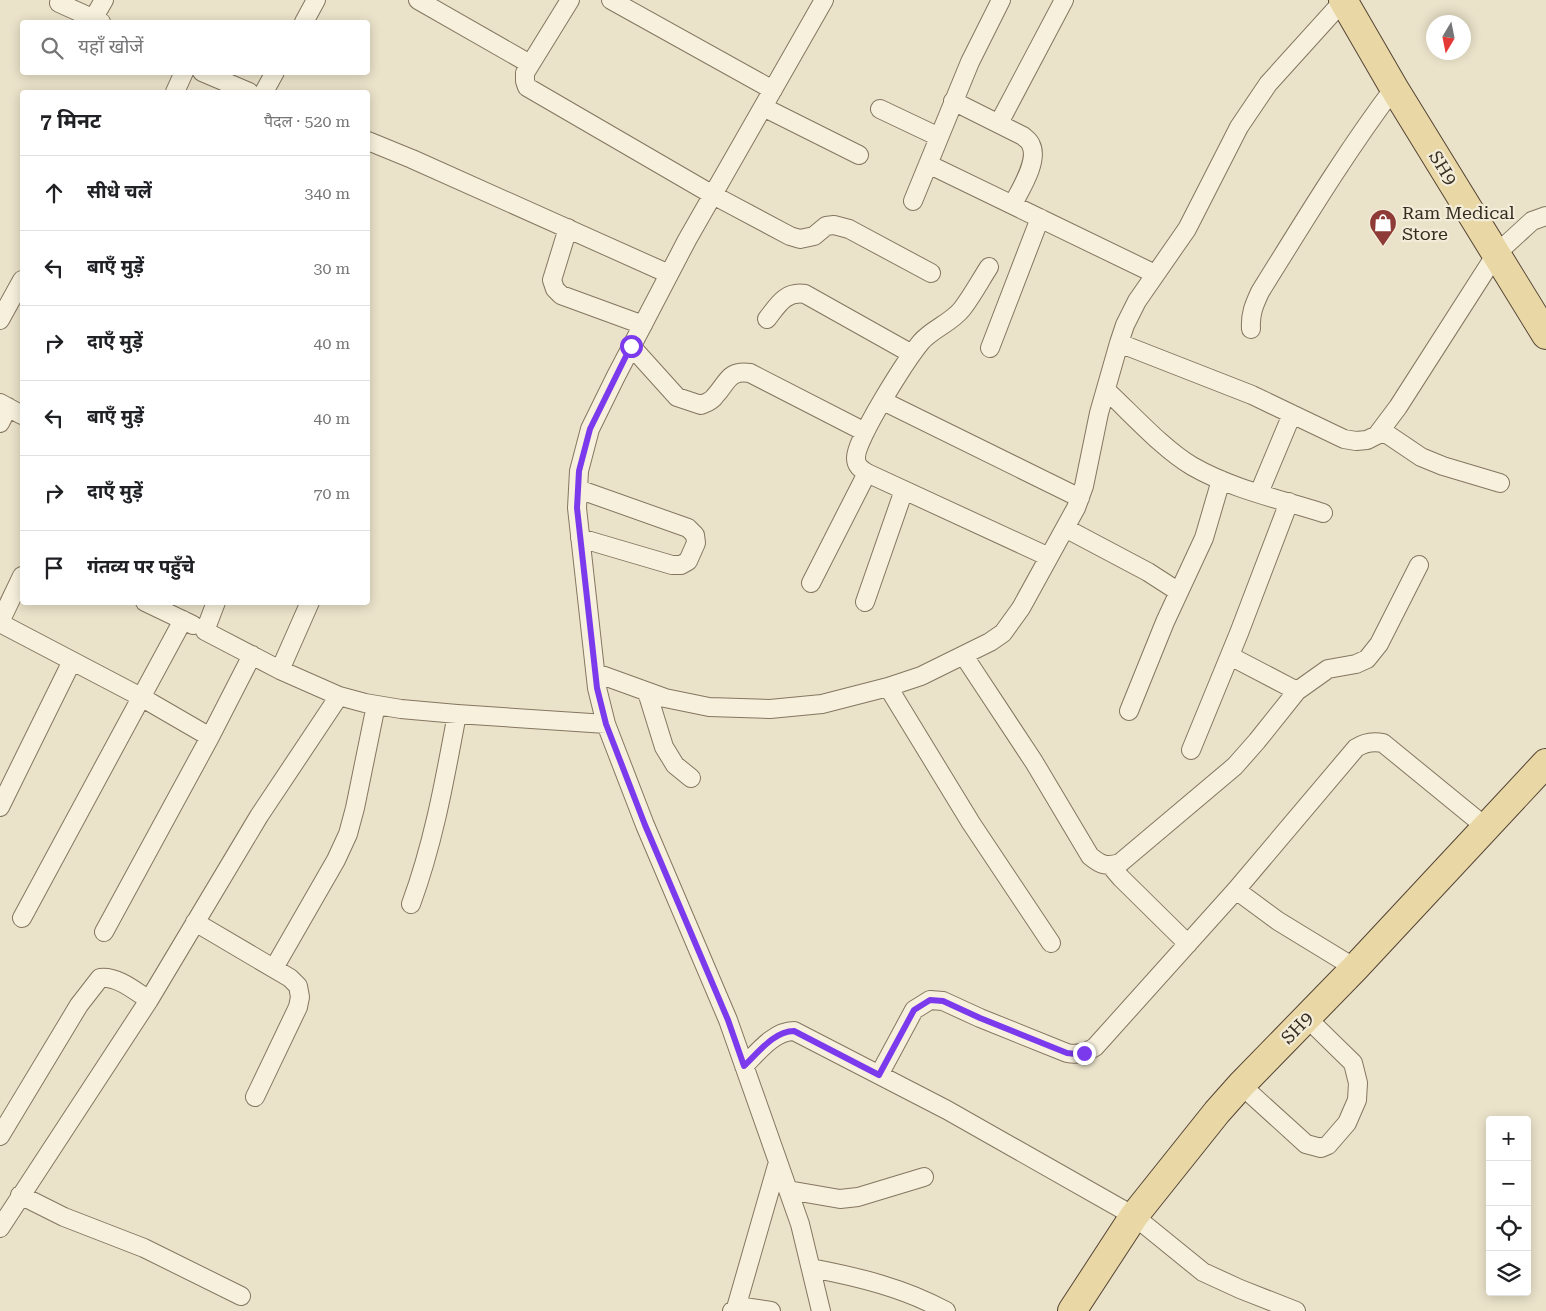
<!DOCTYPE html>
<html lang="hi">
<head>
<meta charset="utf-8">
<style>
	body { margin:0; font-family:"Roboto Serif","Noto Sans Devanagari",serif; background:#f2f2f2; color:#202124 }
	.controls { position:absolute; right:15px; bottom:15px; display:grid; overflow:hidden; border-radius:5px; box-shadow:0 2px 12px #0003 }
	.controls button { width:45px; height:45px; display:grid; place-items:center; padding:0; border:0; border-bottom:1px solid #e0e0e0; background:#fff; color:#202124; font:25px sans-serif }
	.compass { position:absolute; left:1426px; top:15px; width:45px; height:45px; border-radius:50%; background:#fff; box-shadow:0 2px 12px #0003; rotate:190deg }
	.stop { position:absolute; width:15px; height:15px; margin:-11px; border:4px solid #7c3aed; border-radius:50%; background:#fff }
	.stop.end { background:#7c3aed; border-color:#fff; box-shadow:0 1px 5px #0008 }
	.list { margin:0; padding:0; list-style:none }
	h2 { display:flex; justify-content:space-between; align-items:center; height:65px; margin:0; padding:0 20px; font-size:21px }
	h2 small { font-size:16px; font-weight:400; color:#757577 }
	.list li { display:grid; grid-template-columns:32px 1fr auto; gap:15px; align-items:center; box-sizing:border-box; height:75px; padding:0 20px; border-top:1px solid #e0e0e0 }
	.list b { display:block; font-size:19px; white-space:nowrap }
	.list em { font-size:16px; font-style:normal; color:#757577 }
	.icon { flex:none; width:28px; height:28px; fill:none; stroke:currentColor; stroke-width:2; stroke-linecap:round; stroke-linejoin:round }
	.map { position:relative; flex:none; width:1546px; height:1311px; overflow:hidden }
	.search { position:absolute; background:#fff; box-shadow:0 2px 12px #0003; left:20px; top:20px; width:350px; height:55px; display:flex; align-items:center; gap:12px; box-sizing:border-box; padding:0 18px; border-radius:5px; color:#757577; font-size:19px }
	.panel { position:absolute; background:#fff; box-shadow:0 2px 12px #0003; left:20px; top:90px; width:350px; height:515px; border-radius:5px }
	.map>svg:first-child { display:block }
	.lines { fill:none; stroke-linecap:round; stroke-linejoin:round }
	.minor-casing { stroke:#857660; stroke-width:20 }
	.primary-casing { stroke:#544433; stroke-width:30 }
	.minor { stroke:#f6f0dc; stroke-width:18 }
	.primary { stroke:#e9d8a6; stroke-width:28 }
	.route { stroke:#7c3aed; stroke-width:6 }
	.labels { text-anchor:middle; stroke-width:4.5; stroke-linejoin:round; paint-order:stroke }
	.street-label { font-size:18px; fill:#372d22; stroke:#f3ecd8 }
	.poi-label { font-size:18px; fill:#372d22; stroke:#f3ecd8; text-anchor:start }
</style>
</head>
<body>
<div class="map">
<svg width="1546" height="1311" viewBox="0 0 1546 1311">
	<rect width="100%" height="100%" fill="#eae2c9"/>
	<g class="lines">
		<defs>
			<path id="minor" d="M418,0L530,64
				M570,0L525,73V81L527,87L713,195L790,236L800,239L814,236L826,226L834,225L849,229L931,273
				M611,0L773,90
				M59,3L101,22
				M93,19L104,0
				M304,22L316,0
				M202,72L249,92
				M175,92L184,72
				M264,92L275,72
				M953,101L1023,136C1025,138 1030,141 1031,145C1039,161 1020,190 1013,204
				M763,107L859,155
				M880,109L939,137
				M999,123L1064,0
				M368,141L412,159L669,274
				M928,164L1155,274
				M913,201L970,62L1001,0
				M568,228L552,280L555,289L561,295L643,325
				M989,267C980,281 972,296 962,309C951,323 932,329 921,342C907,359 855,440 856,458C856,466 861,469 867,473L1049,557
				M767,319C778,305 785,291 805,294L912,354
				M0,320L22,280
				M1251,329C1250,314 1254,305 1260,292C1303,223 1345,153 1394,88
				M1119,343L1252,395L1344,439L1356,441L1367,440L1377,435L1398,407L1496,254L1532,221L1546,216
				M631,346L677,397L701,405C706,403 712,401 715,396C728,382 728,370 750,373L865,432
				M990,348L1040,218
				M1106,390C1131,413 1163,449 1192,466C1232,489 1279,499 1323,513
				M883,401L1080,498
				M0,403L22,415
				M0,423L8,407
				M1381,430L1421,457L1443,466L1500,483
				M578,489L688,528L695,535L696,543L688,561L681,565H672L580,538
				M1259,493L1292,414
				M1065,528L1148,572L1179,592
				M811,583L867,473
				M145,602L193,625
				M216,602L205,631L280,670L339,696L365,703L401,709L457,714L606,724
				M865,602L904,490
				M0,622L22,576
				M0,623L141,697L210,737
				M964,656L1034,762L1090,856C1101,865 1106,867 1120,863L1235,766L1257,741L1297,691L1328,669L1356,664L1367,659L1379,644L1419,565
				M1230,656L1297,691
				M280,670L310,602
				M596,673L665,698L709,707L770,709L822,704L888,687L921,676L990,642L1003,633L1021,608L1076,508L1084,486L1099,413L1119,343L1125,325L1137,301L1187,229L1239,127L1268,84L1343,1
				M888,687L971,823L1051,943
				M647,692L664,747L675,765L691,778
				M1129,711L1165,622L1204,538L1221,480
				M1191,750L1239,633L1289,502
				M0,807L72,661
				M1110,865L1121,878L1188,944
				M1236,890L1278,921L1355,968
				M411,904C434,842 445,778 457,714
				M22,918L183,620
				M195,922L290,978L298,986L300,997L298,1007L255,1097
				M104,932L210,737L252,655
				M274,968L336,860L348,834L355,808L376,705
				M744,1066C758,1052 774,1031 794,1031L947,1110L1134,1216L1203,1272L1240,1289L1296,1311
				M879,1075L914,1010L930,1000L943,1001L980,1018L1067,1053C1078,1055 1085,1053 1095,1047L1236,890L1356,748C1365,742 1373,741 1383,743L1487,828
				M1241,1085L1306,1144L1321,1148L1328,1145L1347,1123L1357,1100L1358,1083L1353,1063L1307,1018
				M0,1136L79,1005L100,978C118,976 135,991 149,1000
				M788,1190L840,1199L858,1197L924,1177
				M20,1195L64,1217L144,1248L241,1296
				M0,1228L149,1000L259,816L339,696
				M811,1268C858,1277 904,1288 946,1311
				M736,1308L778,1162
				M732,1311L744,1307L771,1311
				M821,1311L800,1224L728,1020L645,825L606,724L597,688L577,508L579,471L590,429L615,378L687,240L824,0"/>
			<path id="primary" d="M1343,0L1394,88L1546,335
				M1072,1311L1134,1216L1217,1112L1241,1085L1355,968L1546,763"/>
		</defs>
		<use href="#minor" class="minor-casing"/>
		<use href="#primary" class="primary-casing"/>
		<use href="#minor" class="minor"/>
		<use href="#primary" class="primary"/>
	</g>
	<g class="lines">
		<path class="route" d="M631,346L590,429L579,471L577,508L597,688L606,724L645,825L728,1020L744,1066C758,1053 774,1031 794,1031L879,1075L914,1010L930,1000L943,1001L980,1018L1067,1053L1076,1054L1084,1053"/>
	</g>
	<defs>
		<symbol id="shop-pin" viewBox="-11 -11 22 30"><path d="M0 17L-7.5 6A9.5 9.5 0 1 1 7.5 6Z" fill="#8e3a36" stroke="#f3ecd8"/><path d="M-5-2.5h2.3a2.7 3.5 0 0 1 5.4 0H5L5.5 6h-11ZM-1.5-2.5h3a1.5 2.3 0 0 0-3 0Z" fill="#fff"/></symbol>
	</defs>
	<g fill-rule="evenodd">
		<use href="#shop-pin" x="1367" y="207" width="32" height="43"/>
	</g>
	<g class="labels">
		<g class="street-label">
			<text transform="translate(1443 168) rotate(58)" y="6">SH9</text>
			<text transform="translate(1297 1028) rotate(-46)" y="6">SH9</text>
		</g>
		<g class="poi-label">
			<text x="1402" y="219">Ram Medical<tspan x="1402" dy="21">Store</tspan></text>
		</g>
	</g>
</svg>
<div class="controls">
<button>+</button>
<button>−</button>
<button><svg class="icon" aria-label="locate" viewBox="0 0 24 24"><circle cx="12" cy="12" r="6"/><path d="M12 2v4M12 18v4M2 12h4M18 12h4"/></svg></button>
<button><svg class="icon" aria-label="layers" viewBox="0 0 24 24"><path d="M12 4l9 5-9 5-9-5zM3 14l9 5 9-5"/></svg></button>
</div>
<svg class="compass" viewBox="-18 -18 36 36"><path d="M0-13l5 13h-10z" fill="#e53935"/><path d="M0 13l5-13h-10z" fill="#757577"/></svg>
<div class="stop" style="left:631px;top:346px"></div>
<div class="stop end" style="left:1084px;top:1053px"></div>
<div class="search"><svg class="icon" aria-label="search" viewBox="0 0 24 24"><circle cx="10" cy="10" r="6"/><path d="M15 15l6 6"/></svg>यहाँ खोजें</div>
<section class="panel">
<h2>7 मिनट<small>पैदल · 520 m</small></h2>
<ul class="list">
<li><svg class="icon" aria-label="ahead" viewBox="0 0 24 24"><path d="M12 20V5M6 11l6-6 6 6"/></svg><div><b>सीधे चलें</b></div><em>340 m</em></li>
<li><svg class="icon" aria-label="left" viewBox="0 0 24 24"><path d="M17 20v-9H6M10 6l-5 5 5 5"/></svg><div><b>बाएँ मुड़ें</b></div><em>30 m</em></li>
<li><svg class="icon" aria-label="right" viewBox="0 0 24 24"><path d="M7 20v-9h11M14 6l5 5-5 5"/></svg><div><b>दाएँ मुड़ें</b></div><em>40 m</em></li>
<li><svg class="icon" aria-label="left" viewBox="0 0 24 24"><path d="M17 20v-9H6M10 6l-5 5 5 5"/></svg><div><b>बाएँ मुड़ें</b></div><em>40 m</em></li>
<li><svg class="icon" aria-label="right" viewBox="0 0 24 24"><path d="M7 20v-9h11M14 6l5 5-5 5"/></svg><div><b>दाएँ मुड़ें</b></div><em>70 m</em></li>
<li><svg class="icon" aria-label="arrive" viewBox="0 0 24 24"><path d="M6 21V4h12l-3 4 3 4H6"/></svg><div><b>गंतव्य पर पहुँचे</b></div></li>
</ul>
</section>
</div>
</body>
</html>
